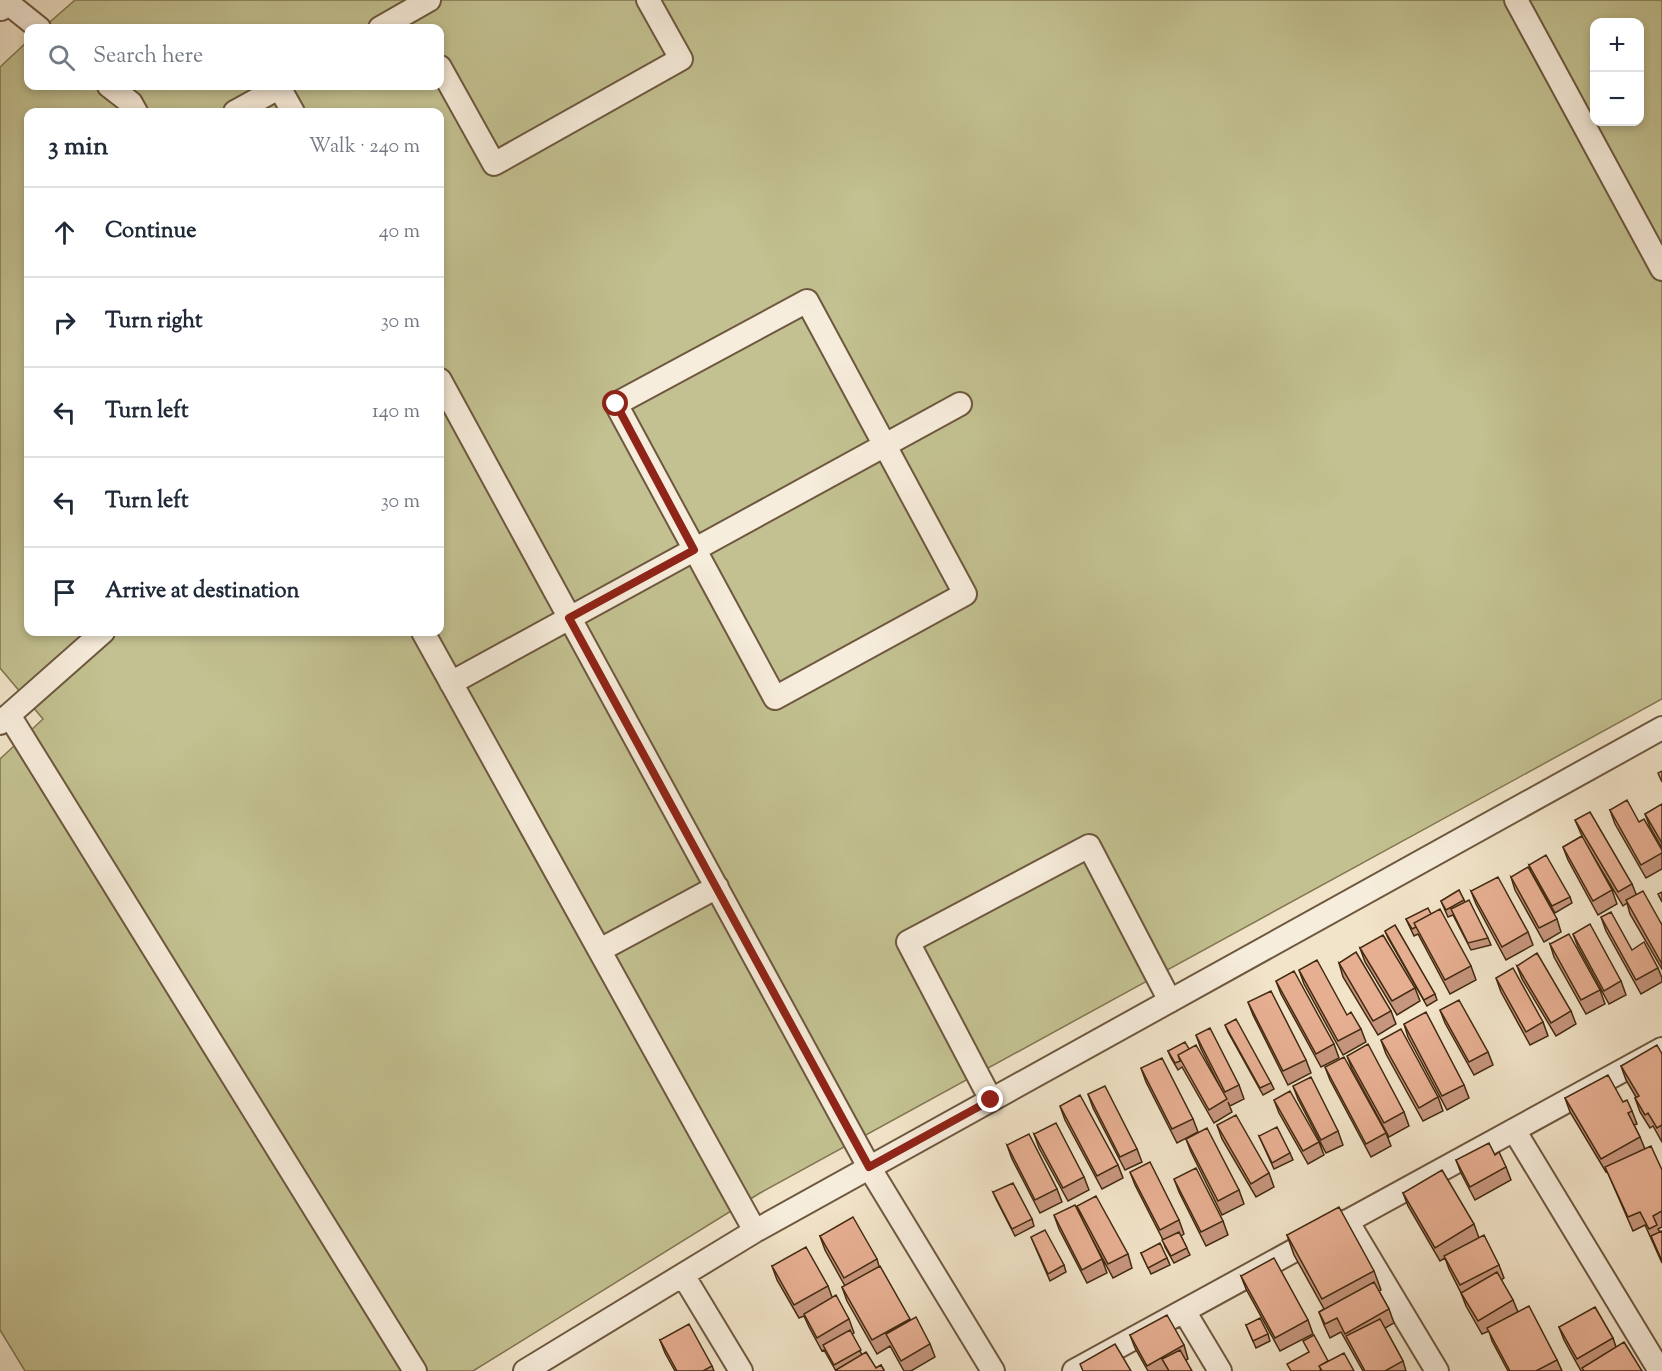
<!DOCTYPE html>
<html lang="en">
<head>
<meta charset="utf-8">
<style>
	body { margin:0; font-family:"Sorts Mill Goudy",serif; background:#f2f2f3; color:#1f2937 }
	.controls { position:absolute; right:18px; top:18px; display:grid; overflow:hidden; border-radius:12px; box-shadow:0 3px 9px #0003 }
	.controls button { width:54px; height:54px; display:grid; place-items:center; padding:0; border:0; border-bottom:2px solid #e0e1e3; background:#fff; color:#1f2937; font:30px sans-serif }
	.stop { position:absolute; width:18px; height:18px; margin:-14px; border:4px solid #8f2418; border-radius:50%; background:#fff }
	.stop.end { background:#8f2418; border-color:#fff; box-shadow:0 2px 6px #0008 }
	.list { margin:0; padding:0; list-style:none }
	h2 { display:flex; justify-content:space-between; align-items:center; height:78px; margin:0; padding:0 24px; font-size:26px }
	h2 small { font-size:20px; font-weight:400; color:#747a83 }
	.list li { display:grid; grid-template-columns:39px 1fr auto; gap:18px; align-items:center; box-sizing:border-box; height:90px; padding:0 24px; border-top:2px solid #e0e1e3 }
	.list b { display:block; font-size:22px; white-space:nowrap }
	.list em { font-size:20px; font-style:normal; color:#747a83 }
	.icon { flex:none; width:33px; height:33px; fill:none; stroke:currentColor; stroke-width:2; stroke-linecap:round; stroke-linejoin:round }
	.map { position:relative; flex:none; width:1662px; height:1371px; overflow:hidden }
	.search { position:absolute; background:#fff; box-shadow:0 3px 9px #0003; left:24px; top:24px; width:420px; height:66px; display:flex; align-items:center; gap:15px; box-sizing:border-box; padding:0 21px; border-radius:12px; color:#747a83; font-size:22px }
	.panel { position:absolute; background:#fff; box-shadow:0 3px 9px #0003; left:24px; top:108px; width:420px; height:528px; border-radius:12px }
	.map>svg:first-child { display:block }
	.green { fill:#c3c191; stroke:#827651; stroke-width:1.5; fill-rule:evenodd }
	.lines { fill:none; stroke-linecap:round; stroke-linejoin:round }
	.minor-casing { stroke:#6e583f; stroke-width:26 }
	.tertiary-casing { stroke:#6e583f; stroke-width:32 }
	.minor { stroke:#f7eddc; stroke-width:22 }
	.tertiary { stroke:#f7eddc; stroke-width:28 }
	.wall { fill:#c7967e; stroke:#422a11; stroke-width:1.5 }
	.building { fill:#e7af92; stroke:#422a11; stroke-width:1.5 }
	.route { stroke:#8f2418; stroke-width:8 }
</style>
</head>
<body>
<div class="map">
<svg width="1662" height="1371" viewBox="0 0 1662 1371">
	<rect width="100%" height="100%" fill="#f2e4c9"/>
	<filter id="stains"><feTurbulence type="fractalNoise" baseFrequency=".00333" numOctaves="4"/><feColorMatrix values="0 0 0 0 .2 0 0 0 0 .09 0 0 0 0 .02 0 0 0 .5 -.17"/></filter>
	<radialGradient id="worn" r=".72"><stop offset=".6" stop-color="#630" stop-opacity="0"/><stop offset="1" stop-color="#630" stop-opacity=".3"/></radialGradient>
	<path class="green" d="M75,0H1662V699L760,1193L473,1371H25L0,1330V759L43,719L0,668V67L28,41V86H440V28H43ZM1594,22H1640V122H1594ZM28,112H440V632H28Z"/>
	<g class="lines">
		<defs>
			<path id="minor" d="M4,0L39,28
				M1516,0L1662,269
				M380,28L429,0
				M440,67L494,164L681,59L648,0
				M109,86L131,103L136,112
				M279,87L293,112
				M235,112L282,86
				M807,301L965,594L775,698L616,404Z
				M440,380L869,1167L993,1371
				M423,632L755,1231
				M451,683L960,404
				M9,715L415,1371
				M0,723L103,632
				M600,950L717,887
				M991,1100L908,942L1089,846L1170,1001
				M1514,1130L1660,1371
				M1347,1221L1437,1371
				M683,1275L741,1371
				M1184,1311L1220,1371
				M525,1371L755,1231L1662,728
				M1074,1371L1662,1049"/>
			<path id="tertiary" d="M0,6L7,0"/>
		</defs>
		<use href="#minor" class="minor-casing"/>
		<use href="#tertiary" class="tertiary-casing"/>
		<use href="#minor" class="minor"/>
		<use href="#tertiary" class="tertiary"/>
	</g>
	<path class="wall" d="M1662,804V848L1650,827L1645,814Z
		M1610,810L1639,822L1662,850V869L1646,878L1615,824Z
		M1575,820L1632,884L1636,894L1662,925V969L1630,914L1627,903L1623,906L1586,844L1612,890L1617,904L1598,915L1568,860L1563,847L1582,836Z
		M1529,865L1570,897L1572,903L1555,913L1531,872Z
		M1511,877L1557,919L1561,932L1544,942L1515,890Z
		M1459,890L1465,902L1488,938L1491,945L1471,950L1453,915L1448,917L1441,901Z
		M1471,891L1528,932L1533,945L1506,960L1476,904Z
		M1431,914L1471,966L1476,980L1450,994L1418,934L1414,936L1406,919Z
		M1601,917L1632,950L1658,968L1662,978V982L1641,994L1606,931Z
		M1385,931L1435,994L1437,1000L1427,1006L1388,938Z
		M1573,934L1621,981L1626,995L1609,1004L1578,947Z
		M1550,944L1600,990L1605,1004L1586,1014L1554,957Z
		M1360,948L1415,988L1420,1001L1397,1015L1365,962Z
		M1339,963L1391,1011L1396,1024L1378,1035L1343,977Z
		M1517,966L1571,1011L1576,1024L1556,1036L1522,979Z
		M1299,970L1361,1029L1366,1042L1343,1055L1304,984Z
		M1496,978L1543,1022L1548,1036L1530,1045L1501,992Z
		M1276,981L1334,1044L1339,1058L1321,1067L1281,994Z
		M1248,1002L1306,1060L1311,1073L1288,1085L1253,1015Z
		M1440,1010L1488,1052L1493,1065L1474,1075L1445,1023Z
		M1404,1024L1464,1085L1469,1098L1447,1110L1408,1037Z
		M1225,1025L1271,1083L1274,1089L1263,1095L1228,1032Z
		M1196,1035L1239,1085L1244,1099L1230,1106L1228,1102L1232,1112L1214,1123L1182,1067L1178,1070L1171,1058L1168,1051L1189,1049L1223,1093L1201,1049Z
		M1381,1040L1438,1097L1443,1111L1423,1121L1386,1054Z
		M1662,1054V1142L1653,1126L1650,1128L1640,1112L1635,1098L1636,1097L1626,1080L1621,1066Z
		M1347,1056L1404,1112L1409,1126L1389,1137L1352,1069Z
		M1325,1067L1386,1133L1391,1146L1371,1157L1330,1080Z
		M1141,1068L1193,1119L1198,1132L1177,1143L1146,1082Z
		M1293,1086L1338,1131L1343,1145L1326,1153L1298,1099Z
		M1088,1094L1137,1149L1142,1162L1125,1170L1093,1108Z
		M1565,1098L1623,1102L1632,1111L1637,1124L1634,1125L1640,1137L1645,1149L1662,1170V1227L1658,1229L1660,1232L1662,1231V1263L1645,1225L1633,1231L1607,1171L1606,1172L1570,1112Z
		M1274,1100L1319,1142L1324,1155L1308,1164L1279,1113Z
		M1060,1106L1118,1165L1123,1178L1102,1189L1065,1120Z
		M1217,1125L1269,1173L1274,1187L1256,1197L1222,1139Z
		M1034,1134L1084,1177L1089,1190L1068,1201L1039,1148Z
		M1259,1136L1290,1153L1293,1160L1274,1169Z
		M1186,1139L1239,1190L1244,1204L1222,1215L1191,1152Z
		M1007,1145L1057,1189L1062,1202L1040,1213L1012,1159Z
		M1495,1155L1506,1167L1511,1180L1475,1200L1461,1173L1456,1160Z
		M1130,1172L1179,1220L1184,1234L1181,1236L1190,1255L1174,1263L1165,1247L1163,1240L1135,1185Z
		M1174,1179L1223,1221L1228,1235L1206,1246L1179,1192Z
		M993,1192L1032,1219L1034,1226L1015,1236L996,1199Z
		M1403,1193L1474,1224L1479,1238L1499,1265L1504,1278L1501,1280L1513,1300L1518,1312L1557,1360L1562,1371H1508L1492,1341L1489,1331L1482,1334L1466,1306L1461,1293L1449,1269L1445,1258L1440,1261L1408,1206Z
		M1077,1206L1128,1254L1132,1268L1113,1278L1082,1220Z
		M1054,1215L1102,1259L1107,1273L1087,1283L1059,1229Z
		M1287,1235L1374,1271L1381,1290L1379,1291L1389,1309L1394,1323L1385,1328L1403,1361L1406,1371H1363L1341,1332L1330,1338L1324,1325L1319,1312L1324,1309L1294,1255Z
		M820,1236L877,1259L879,1266L910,1320L930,1344L935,1357L911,1371H904L890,1346L877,1354L847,1301L842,1287L845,1286L825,1250Z
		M1031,1237L1064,1265L1066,1272L1050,1281Z
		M1141,1253L1167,1258L1170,1265L1151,1274Z
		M772,1266L828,1286L832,1297L849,1319L854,1333L852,1334L862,1355L876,1368L881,1365L884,1371H836L824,1350L822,1351L809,1327L804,1316L799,1318L777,1280Z
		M1241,1276L1308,1320L1313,1334L1280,1351L1246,1289Z
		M1246,1325L1268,1334L1270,1341L1256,1348Z
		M1559,1327L1613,1338L1616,1347L1642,1371H1581L1564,1340Z
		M1130,1335L1184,1345L1188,1359L1169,1371H1148L1135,1348Z
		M660,1340L712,1366L714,1371H675L665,1353Z"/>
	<path class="building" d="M1662,771V782L1658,773Z
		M1627,800L1639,822L1644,819L1662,850V853L1641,865L1610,810Z
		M1662,804V843L1645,814Z
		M1590,812L1632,884L1618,892L1575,820Z
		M1582,836L1612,890L1593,901L1563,847Z
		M1546,855L1570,897L1552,906L1529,865Z
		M1528,867L1557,919L1539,928L1511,877Z
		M1498,877L1528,932L1502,947L1471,891Z
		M1459,890L1464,900L1446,910L1441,901Z
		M1643,891L1662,925V964L1626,900Z
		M1662,892V902L1658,894Z
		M1469,900L1488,938L1468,943L1451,909Z
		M1428,908L1431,914L1414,923L1416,927L1412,929L1406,919Z
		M1440,909L1471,966L1445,980L1414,923Z
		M1611,912L1632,950L1644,942L1658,968L1636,980L1601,917Z
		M1590,924L1621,981L1604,991L1573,934Z
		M1395,925L1435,994L1424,1000L1385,931Z
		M1569,934L1600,990L1581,1000L1550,944Z
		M1383,935L1415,988L1392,1001L1360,948Z
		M1356,952L1391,1011L1373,1021L1339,963Z
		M1537,953L1571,1011L1551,1023L1517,966Z
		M1317,960L1347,1015L1351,1012L1361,1029L1338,1041L1299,970Z
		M1513,968L1543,1022L1526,1032L1496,978Z
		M1294,971L1334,1044L1316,1054L1276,981Z
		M1271,991L1306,1060L1283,1071L1248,1002Z
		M1459,1000L1488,1052L1469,1062L1440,1010Z
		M1426,1012L1464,1085L1442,1096L1404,1024Z
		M1236,1019L1271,1083L1260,1088L1225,1025Z
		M1210,1028L1239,1085L1225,1092L1196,1035Z
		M1401,1029L1438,1097L1419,1108L1381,1040Z
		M1185,1042L1189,1049L1178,1055L1180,1061L1175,1063L1168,1051Z
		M1368,1044L1404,1112L1384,1123L1347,1056Z
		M1196,1045L1227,1099L1209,1110L1178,1055Z
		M1657,1045L1662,1054V1125L1657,1128L1648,1113L1645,1115L1635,1098L1639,1096L1621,1066Z
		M1344,1057L1386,1133L1366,1144L1325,1067Z
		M1162,1058L1193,1119L1172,1129L1141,1068Z
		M1608,1075L1623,1102L1627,1100L1632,1111L1628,1113L1640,1137L1601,1159L1565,1098Z
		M1311,1077L1338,1131L1321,1140L1293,1086Z
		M1105,1086L1137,1149L1120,1157L1088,1094Z
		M1290,1091L1319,1142L1303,1151L1274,1100Z
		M1080,1095L1118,1165L1097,1176L1060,1106Z
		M1236,1115L1269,1173L1251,1184L1217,1125Z
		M1056,1123L1084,1177L1063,1188L1034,1134Z
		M1277,1127L1290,1153L1272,1163L1259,1136Z
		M1207,1128L1239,1190L1218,1201L1186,1139Z
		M1029,1134L1057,1189L1035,1200L1007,1145Z
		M1489,1143L1495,1155L1499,1152L1506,1167L1470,1187L1456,1160Z
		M1651,1146L1662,1170V1211L1653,1216L1657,1225L1649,1229L1640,1212L1628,1217L1605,1167Z
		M1150,1162L1179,1220L1160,1230L1130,1172Z
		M1196,1168L1223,1221L1201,1232L1174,1179Z
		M1442,1170L1474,1224L1435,1248L1403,1193Z
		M1013,1183L1032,1219L1012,1229L993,1192Z
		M1096,1196L1128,1254L1108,1264L1077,1206Z
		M1075,1205L1102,1259L1082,1270L1054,1215Z
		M1339,1207L1374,1271L1322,1299L1287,1235Z
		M853,1217L877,1259L844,1278L820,1236Z
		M1045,1230L1064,1265L1048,1274L1031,1237Z
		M1662,1231V1261L1651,1236Z
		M1179,1232L1187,1248L1171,1256L1162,1240Z
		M1484,1235L1499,1265L1460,1285L1444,1256Z
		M1160,1243L1167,1258L1148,1268L1141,1253Z
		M806,1247L828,1286L794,1305L772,1266Z
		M1274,1258L1308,1320L1275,1338L1241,1276Z
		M880,1266L910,1319L872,1340L842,1287Z
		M1497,1272L1513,1300L1478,1321L1461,1293Z
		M1374,1282L1389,1309L1345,1334L1337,1318L1325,1324L1319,1312Z
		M836,1295L849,1319L817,1338L804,1314Z
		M1529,1306L1557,1360L1536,1371H1510L1487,1328Z
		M1595,1307L1613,1338L1577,1359L1559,1327Z
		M1167,1315L1184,1345L1147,1366L1130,1335Z
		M916,1317L930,1344L901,1361L886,1334Z
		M1260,1318L1268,1334L1253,1341L1246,1325Z
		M1380,1319L1403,1361L1385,1371H1365L1346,1336Z
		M689,1324L712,1366L703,1371H677L660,1340Z
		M850,1330L861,1350L834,1365L823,1345Z
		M1314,1335L1328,1361L1319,1366L1321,1370L1319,1371H1291L1287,1364L1309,1352L1303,1341Z
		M1624,1342L1642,1371H1584L1582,1368Z
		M1115,1344L1131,1371H1083L1080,1364Z
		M1180,1350L1192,1371H1169L1162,1359Z
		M866,1352L876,1368L881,1365L884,1370L883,1371H837L836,1370Z
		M1344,1353L1354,1371H1322L1319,1366Z"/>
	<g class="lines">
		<path class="route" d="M616,404L694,550L569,618L869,1167L991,1100"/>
	</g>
	<rect width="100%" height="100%" filter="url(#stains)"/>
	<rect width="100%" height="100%" fill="url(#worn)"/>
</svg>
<div class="controls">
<button>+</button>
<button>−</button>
</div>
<div class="stop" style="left:616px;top:404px"></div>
<div class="stop end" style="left:991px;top:1100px"></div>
<div class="search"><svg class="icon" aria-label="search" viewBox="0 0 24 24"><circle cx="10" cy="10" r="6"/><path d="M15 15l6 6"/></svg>Search here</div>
<section class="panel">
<h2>3 min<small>Walk · 240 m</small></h2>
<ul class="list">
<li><svg class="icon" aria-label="ahead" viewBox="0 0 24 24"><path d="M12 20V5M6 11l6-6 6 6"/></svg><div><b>Continue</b></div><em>40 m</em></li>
<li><svg class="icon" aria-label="right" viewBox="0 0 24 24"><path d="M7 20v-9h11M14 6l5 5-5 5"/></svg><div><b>Turn right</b></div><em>30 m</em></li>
<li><svg class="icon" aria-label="left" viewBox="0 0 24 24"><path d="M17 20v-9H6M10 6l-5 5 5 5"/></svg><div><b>Turn left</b></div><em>140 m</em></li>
<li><svg class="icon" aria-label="left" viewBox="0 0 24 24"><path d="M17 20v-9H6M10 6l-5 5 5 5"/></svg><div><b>Turn left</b></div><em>30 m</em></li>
<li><svg class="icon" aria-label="arrive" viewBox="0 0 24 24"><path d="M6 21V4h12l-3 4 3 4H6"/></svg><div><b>Arrive at destination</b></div></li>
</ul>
</section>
</div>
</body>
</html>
